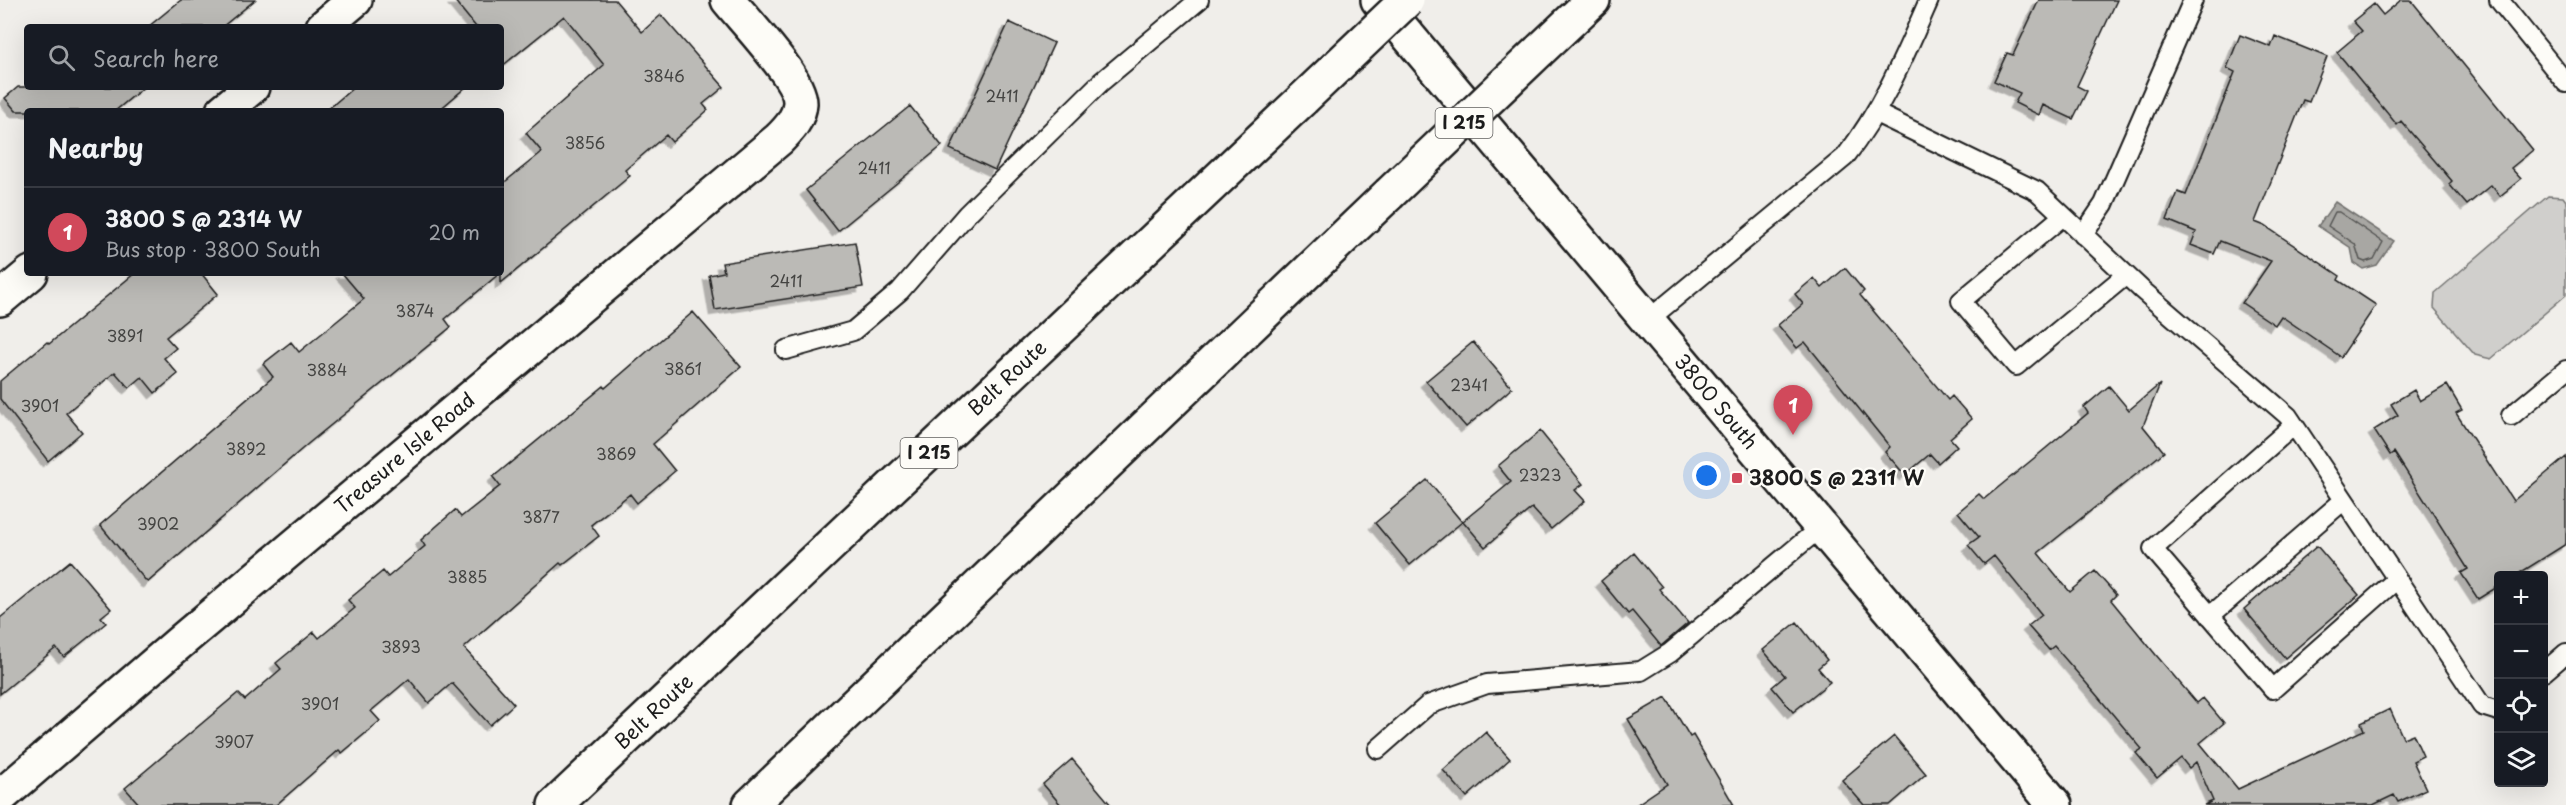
<!DOCTYPE html>
<html lang="en">
<head>
<meta charset="utf-8">
<style>
	body { margin:0; font-family:"Playpen Sans",sans-serif; background:#20242c; color:#f1f3f6 }
	.controls { position:absolute; right:18px; bottom:18px; display:grid; overflow:hidden; border-radius:6px; box-shadow:0 6px 24px #0002 }
	.controls button { width:54px; height:54px; display:grid; place-items:center; padding:0; border:0; border-bottom:2px solid #363941; background:#171b24; color:#f1f3f6; font:30px sans-serif }
	.you { position:absolute; left:1707px; top:476px; width:21px; height:21px; margin:-15px; border:4px solid #fff; border-radius:50%; background:#1a73e8; box-shadow:0 0 0 9px #1a73e833 }
	.badge { display:grid; place-items:center; width:39px; height:39px; border-radius:50%; background:#d1495b; color:#fff; font-size:20px; font-weight:700 }
	.pin { position:absolute; translate:-50% -50px; filter:drop-shadow(0 2px 3px #0008) }
	.pin::after { content:''; position:absolute; top:32px; width:21px; height:18px; background:inherit; clip-path:polygon(0 0,100% 0,50% 100%) }
	.list { margin:0; padding:0; list-style:none }
	h2 { display:flex; justify-content:space-between; align-items:center; height:78px; margin:0; padding:0 24px; font-size:26px }
	h2 small { font-size:20px; font-weight:400; color:#9ea1a6 }
	.list li { display:grid; grid-template-columns:39px 1fr auto; gap:18px; align-items:center; box-sizing:border-box; height:90px; padding:0 24px; border-top:2px solid #363941 }
	.list b { display:block; font-size:22px; white-space:nowrap }
	.list p { margin:0; font-size:20px; white-space:nowrap; color:#9ea1a6 }
	.list em { font-size:20px; font-style:normal; color:#9ea1a6 }
	.icon { flex:none; width:33px; height:33px; fill:none; stroke:currentColor; stroke-width:2; stroke-linecap:round; stroke-linejoin:round }
	.map { position:relative; flex:none; width:2566px; height:805px; overflow:hidden }
	.search { position:absolute; background:#171b24; box-shadow:0 6px 24px #0002; left:24px; top:24px; width:480px; height:66px; display:flex; align-items:center; gap:15px; box-sizing:border-box; padding:0 21px; border-radius:6px; color:#9ea1a6; font-size:22px }
	.panel { position:absolute; background:#171b24; box-shadow:0 6px 24px #0002; left:24px; top:108px; width:480px; height:168px; border-radius:6px }
	.map>svg:first-child { display:block }
	.green { fill:#d0cfcc; stroke:#767674; stroke-width:1.5 }
	.water { fill:#a8a7a3; stroke:#706f6d; stroke-width:1.5 }
	.lines { fill:none; stroke-linecap:round; stroke-linejoin:round }
	.shore { stroke:#545452; stroke-width:1.5 }
	.building { fill:#bbbab6; stroke:#1c1c1c; stroke-width:1.5; filter:url(#shadow) }
	.lane-casing { stroke:#1c1c1c; stroke-width:22 }
	.street-casing { stroke:#1c1c1c; stroke-width:38 }
	.secondary-casing { stroke:#1c1c1c; stroke-width:38 }
	.highway-casing { stroke:#1c1c1c; stroke-width:38 }
	.lane { stroke:#fdfcf7; stroke-width:18 }
	.street { stroke:#fdfcf7; stroke-width:33 }
	.secondary { stroke:#fdfcf7; stroke-width:33 }
	.highway { stroke:#fdfcf7; stroke-width:33 }
	.highway-bridge-casing { stroke:#1c1c1c; stroke-width:38; stroke-linecap:butt }
	.highway-bridge { stroke:#fdfcf7; stroke-width:33 }
	.poi-dot { fill:#d1495b; stroke:#fdfcf7; stroke-width:2 }
	.labels { text-anchor:middle; stroke-width:4.5; stroke-linejoin:round; paint-order:stroke }
	.number-label { font-size:16px; fill:#444442 }
	.shield { fill:#fdfcf7; stroke:#605f5e; stroke-width:1.5 }
	.shield-label { font-size:18px; font-weight:bold; fill:#1c1c1c }
	.street-label { font-size:20px; fill:#1c1c1c; stroke:#fdfcf7 }
	.poi-label { font-size:20px; font-weight:bold; fill:#1c1c1c; stroke:#fdfcf7; text-anchor:start }
</style>
</head>
<body>
<div class="map">
<svg width="2566" height="805" viewBox="0 0 2566 805">
	<defs>
		<filter id="shadow"><feDropShadow dx="-5.5" dy="5.5" stdDeviation="0" flood-color="#0004"/></filter>
	</defs>
	<rect width="100%" height="100%" fill="#f0eeea"/>
	<filter id="ink" filterUnits="userSpaceOnUse"><feTurbulence type="fractalNoise" baseFrequency=".0167" numOctaves="2"/><feDisplacementMap in="SourceGraphic" scale="12" xChannelSelector="R" yChannelSelector="G"/><feConvolveMatrix kernelMatrix="1 2 1 2 8 2 1 2 1" color-interpolation-filters="sRGB"/></filter>
	<g filter="url(#ink)">
		<path class="green" d="M2548,196L2563,197L2566,201V295L2491,359L2475,355L2434,308L2435,293Z"/>
		<path class="water" d="M2335,202L2394,241L2377,265L2363,269L2354,263L2351,248L2318,226Z"/>
		<g class="lines">
			<path class="shore" d="M2335,212H2339L2383,242L2374,259L2365,262L2360,260L2355,244L2328,226Z"/>
		</g>
		<path class="building" d="M181,0H255L222,27H148Z
			M454,0H615L642,32L661,15L724,87L703,104L708,110L672,142L666,135L625,170L630,176L501,283V185L542,152L526,133L604,65L564,16L501,67V27H476Z
			M2039,0H2117L2077,86L2087,91L2073,119L2043,105L2039,115L2015,103L2020,93L1994,81L2007,53L2013,55Z
			M2401,0H2411L2533,150L2511,168L2521,179L2500,196L2491,185L2467,205L2449,184L2452,181L2401,121L2397,125L2337,52L2362,31L2353,21L2374,4L2383,15Z
			M1009,22L1054,43L995,170L950,149Z
			M2240,35L2271,47L2275,36L2327,57L2309,102L2303,100L2255,222L2265,226L2340,276L2338,280L2376,305L2341,357L2281,316L2275,325L2242,303L2271,261L2220,241L2214,254L2191,245L2196,232L2167,220L2178,192L2186,195L2235,72L2227,68Z
			M18,87H144L115,111H16L5,98Z
			M354,87H466L438,111H326Z
			M910,106L942,146L838,231L806,190Z
			M855,242L863,287L715,310L709,275L724,272L722,263Z
			M1845,268L1864,291L1860,295L1948,400L1952,396L1972,419L1950,438L1957,446L1938,463L1930,454L1905,475L1885,452L1890,447L1805,342L1797,348L1778,325L1803,304L1795,294L1814,278L1822,288Z
			M135,273H201L218,294L166,337L176,348L164,358L178,374L155,393L142,377L129,388L115,372L66,413L82,432L48,461L0,399V381L47,342L49,344Z
			M342,273H500L445,319L451,327L309,443L148,582L146,581L100,525L273,377L263,364L291,342L299,352L364,299Z
			M693,312L741,367L653,444L675,471L637,503L630,494L591,525L599,536L562,565L560,563L464,648L514,704L490,725L452,683L429,703L409,679L371,711L380,721L342,753L339,750L276,805H140L125,788L238,693L245,700L281,669L276,663L314,632L319,638L355,608L348,600L383,571L388,577L425,546L421,540L455,510L461,517L500,486L493,477L604,386L605,388Z
			M1473,342L1512,388L1466,427L1426,381Z
			M2160,384L2143,426L2164,452L2038,553L2070,592L2095,571L2116,595L2111,600L2156,655L2197,703L2203,698L2224,723L2200,743L2238,789L2364,730L2361,723L2390,709L2403,738L2413,734L2423,756L2413,761L2426,789L2398,802L2394,795L2373,805H2204L2213,801L2196,762L2189,768L2181,758L2157,778L2136,753L2142,749L2094,692L2054,646L2049,650L2028,626L2042,615L1994,556L1984,564L1968,545L1979,537L1958,512L1979,494L1984,499L2033,459L2088,413L2084,407L2109,386L2129,410Z
			M2447,385L2462,410L2456,413L2513,501L2566,457V544L2515,576H2499V586L2478,599L2461,573L2468,569L2394,452L2390,455L2374,430L2398,415L2391,404L2414,390L2420,401Z
			M1540,431L1583,484L1575,490L1585,501L1551,529L1532,508L1485,547L1463,521L1511,482L1498,466Z
			M1427,480L1462,522L1410,565L1375,523Z
			M2317,546L2359,595L2285,658L2244,609Z
			M1634,553L1662,587L1659,589L1688,623L1661,646L1632,611L1628,614L1601,581Z
			M70,561L111,609L101,617L106,623L64,657L56,648L0,694V618Z
			M1797,622L1827,660L1818,668L1830,682L1793,712L1772,687L1785,676L1763,650Z
			M1666,697L1690,737L1693,735L1734,805H1636L1667,784L1628,719Z
			M1486,732L1510,759L1467,797L1443,770Z
			M1894,736L1926,774L1890,805H1864L1842,780Z
			M1072,759L1111,805H1061L1043,784Z"/>
		<g class="lines">
			<defs>
				<path id="lane" d="M2499,0L2566,83
					M1876,113L2037,191L2142,290L2288,416L2482,706L2498,711
					M2063,216L1961,301L2016,366L2126,275
					M2083,235L2104,204L2193,0
					M1648,320L1845,157C1882,110 1905,55 1929,0
					M786,350L853,331L900,291L967,214L1101,82L1199,0
					M2511,416L2566,370
					M2294,425L2153,549L2273,689L2397,579
					M2210,616L2344,500
					M2544,672L2566,653
					M1378,749L1428,705L1487,684L1641,671L1670,653L1821,527"/>
				<g id="street">
					<path d="M323,27L355,0"/>
					<path d="M223,111L252,87"/>
					<path d="M0,299L31,273"/>
					<path id="s1" d="M0,797L186,637L779,139C789,129 799,119 800,103C801,79 744,20 728,0"/>
				</g>
				<g id="secondary">
					<path id="s2" d="M1378,0L2055,805"/>
				</g>
				<g id="highway">
					<path d="M1539,51L1593,0"/>
					<path id="s3" d="M555,805L1303,99"/>
					<path d="M750,805L1389,194"/>
				</g>
			</defs>
			<use href="#lane" class="lane-casing"/>
			<use href="#street" class="street-casing"/>
			<use href="#secondary" class="secondary-casing"/>
			<use href="#highway" class="highway-casing"/>
			<use href="#lane" class="lane"/>
			<use href="#street" class="street"/>
			<use href="#secondary" class="secondary"/>
			<use href="#highway" class="highway"/>
			<defs>
				<path id="highway-bridge" d="M1303,99L1407,0
					M1389,194L1539,51"/>
			</defs>
			<use href="#highway-bridge" class="highway-bridge-casing"/>
			<use href="#highway-bridge" class="highway-bridge"/>
		</g>
	</g>
	<rect class="poi-dot" x="1731" y="472" width="12" height="12" rx="3"/>
	<g class="labels">
		<g class="number-label">
			<text x="664" y="82">3846</text>
			<text x="1002" y="102">2411</text>
			<text x="585" y="149">3856</text>
			<text x="874" y="174">2411</text>
			<text x="786" y="287">2411</text>
			<text x="415" y="317">3874</text>
			<text x="125" y="342">3891</text>
			<text x="683" y="375">3861</text>
			<text x="327" y="376">3884</text>
			<text x="1469" y="391">2341</text>
			<text x="40" y="412">3901</text>
			<text x="246" y="455">3892</text>
			<text x="616" y="460">3869</text>
			<text x="1540" y="481">2323</text>
			<text x="541" y="523">3877</text>
			<text x="158" y="530">3902</text>
			<text x="467" y="583">3885</text>
			<text x="401" y="653">3893</text>
			<text x="320" y="710">3901</text>
			<text x="234" y="748">3907</text>
		</g>
		<g class="shield">
			<rect x="1435.5" y="108" width="57" height="30" rx="4.5"/>
			<rect x="900.5" y="438" width="57" height="30" rx="4.5"/>
		</g>
		<g class="shield-label">
			<text x="1464" y="129">I 215</text>
			<text x="929" y="459">I 215</text>
		</g>
		<g class="street-label">
			<text dy="7" stroke="none"><textPath href="#s3" startOffset="622">Belt Route</textPath></text>
			<text dy="7" stroke="none"><textPath href="#s2" startOffset="525">3800 South</textPath></text>
			<text dy="7" stroke="none"><textPath href="#s1" startOffset="531">Treasure Isle Road</textPath></text>
			<text dy="7" stroke="none"><textPath href="#s3" startOffset="136">Belt Route</textPath></text>
		</g>
		<g class="poi-label">
			<text x="1749" y="485">3800 S @ 2311 W</text>
		</g>
	</g>
</svg>
<div class="controls">
<button>+</button>
<button>−</button>
<button><svg class="icon" aria-label="locate" viewBox="0 0 24 24"><circle cx="12" cy="12" r="6"/><path d="M12 2v4M12 18v4M2 12h4M18 12h4"/></svg></button>
<button><svg class="icon" aria-label="layers" viewBox="0 0 24 24"><path d="M12 4l9 5-9 5-9-5zM3 14l9 5 9-5"/></svg></button>
</div>
<div class="you"></div>
<div class="pin badge" style="left:1793px;top:435px">1</div>
<div class="search"><svg class="icon" aria-label="search" viewBox="0 0 24 24"><circle cx="10" cy="10" r="6"/><path d="M15 15l6 6"/></svg>Search here</div>
<section class="panel">
<h2>Nearby<small></small></h2>
<ul class="list">
<li><span class="badge">1</span><div><b>3800 S @ 2314 W</b><p>Bus stop · 3800 South</p></div><em>20 m</em></li>
</ul>
</section>
</div>
</body>
</html>
